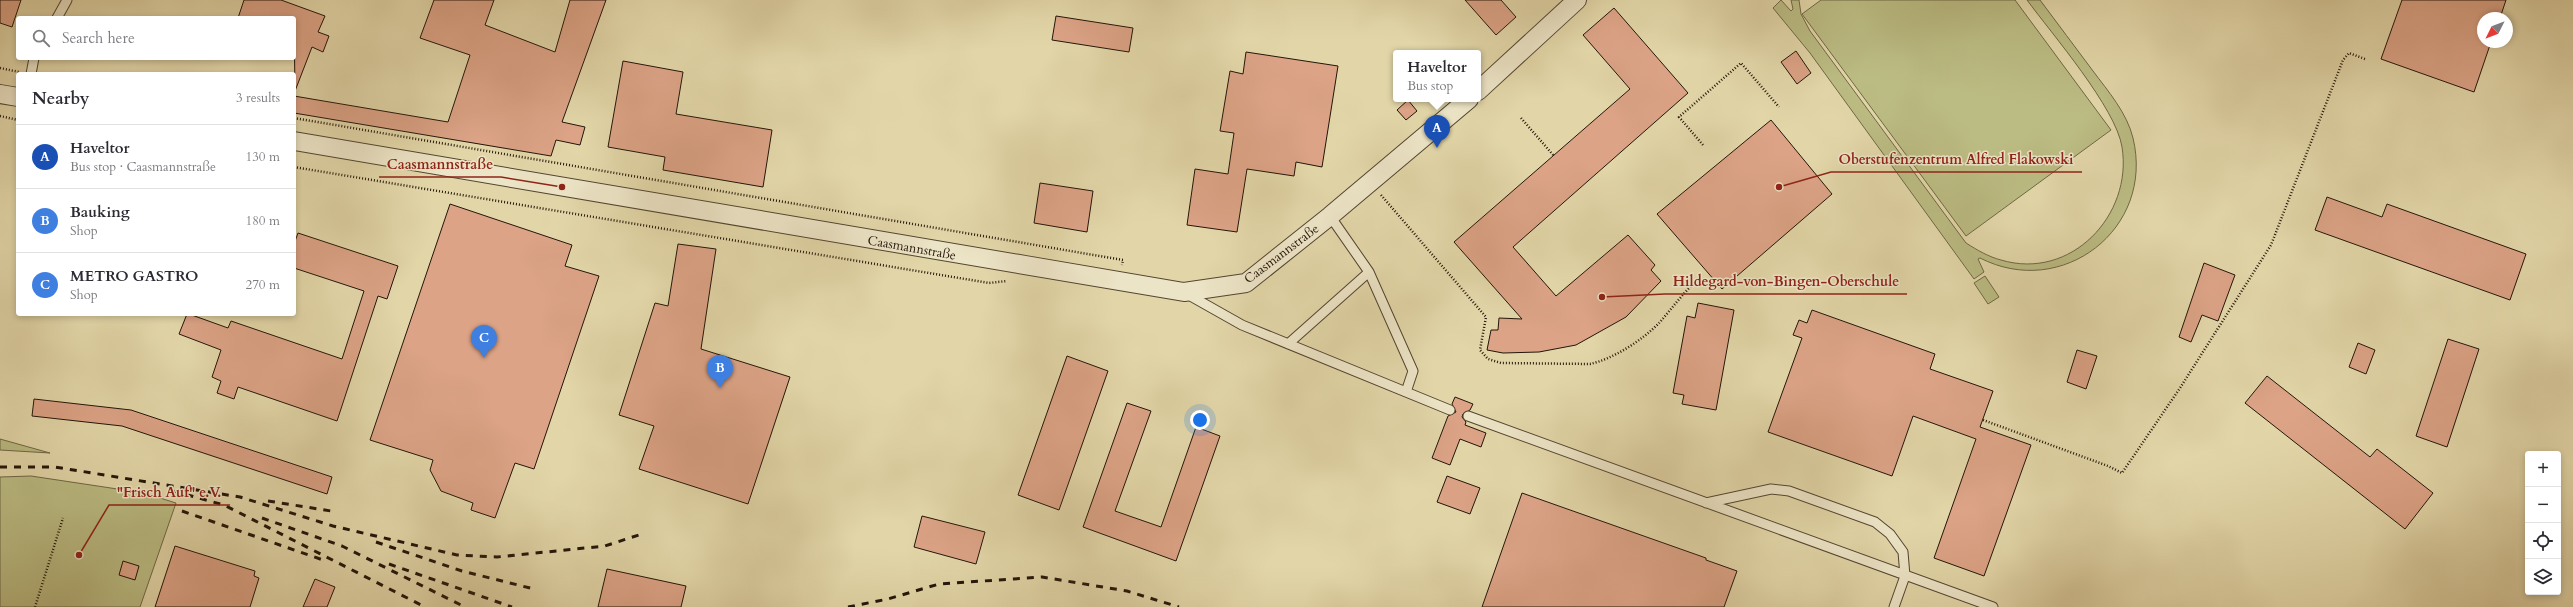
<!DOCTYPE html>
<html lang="en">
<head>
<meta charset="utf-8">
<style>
	body { margin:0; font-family:Cardo,serif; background:#f7f7f7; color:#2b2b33 }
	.controls { position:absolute; right:12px; bottom:12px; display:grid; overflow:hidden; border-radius:4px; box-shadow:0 2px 6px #0003 }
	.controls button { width:36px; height:36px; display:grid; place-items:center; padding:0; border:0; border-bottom:1px solid #e1e1e2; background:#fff; color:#2b2b33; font:20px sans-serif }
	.compass { position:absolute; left:2477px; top:12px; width:36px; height:36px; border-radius:50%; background:#fff; box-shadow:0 2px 6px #0003; rotate:228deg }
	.you { position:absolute; left:1200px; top:420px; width:14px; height:14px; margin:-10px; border:3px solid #fff; border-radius:50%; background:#1a73e8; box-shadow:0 0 0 6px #1a73e833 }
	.badge { display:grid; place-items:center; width:26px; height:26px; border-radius:50%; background:#8f2418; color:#fff; font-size:13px; font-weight:700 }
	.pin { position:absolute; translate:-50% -33px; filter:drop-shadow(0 1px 2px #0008) }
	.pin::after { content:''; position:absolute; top:21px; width:14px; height:12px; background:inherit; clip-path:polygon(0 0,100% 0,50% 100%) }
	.popup { position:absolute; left:1393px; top:50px; width:88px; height:52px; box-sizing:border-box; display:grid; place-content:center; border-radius:4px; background:#fff; filter:drop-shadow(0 1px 3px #0005); font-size:13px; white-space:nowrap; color:#7c7c81 }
	.popup b { font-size:15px; color:#2b2b33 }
	.popup::after { content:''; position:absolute; left:50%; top:100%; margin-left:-8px; border:8px solid transparent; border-top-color:#fff }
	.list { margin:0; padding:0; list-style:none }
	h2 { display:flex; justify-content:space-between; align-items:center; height:52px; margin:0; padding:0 16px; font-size:17px }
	h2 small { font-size:13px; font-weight:400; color:#7c7c81 }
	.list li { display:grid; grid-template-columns:26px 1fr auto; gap:12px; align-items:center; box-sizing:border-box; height:64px; padding:0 16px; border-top:1px solid #e1e1e2 }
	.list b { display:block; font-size:15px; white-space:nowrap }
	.list p { margin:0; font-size:13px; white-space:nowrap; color:#7c7c81 }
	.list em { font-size:13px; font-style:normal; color:#7c7c81 }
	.icon { flex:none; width:22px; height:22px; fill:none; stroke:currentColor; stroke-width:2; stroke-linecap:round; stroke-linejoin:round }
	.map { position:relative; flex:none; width:2573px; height:607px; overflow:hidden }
	.search { position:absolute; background:#fff; box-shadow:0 2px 6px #0003; left:16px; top:16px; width:280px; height:44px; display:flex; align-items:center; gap:10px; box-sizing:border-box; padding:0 14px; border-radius:4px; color:#7c7c81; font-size:15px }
	.panel { position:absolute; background:#fff; box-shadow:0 2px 6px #0003; left:16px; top:72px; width:280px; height:244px; border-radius:4px }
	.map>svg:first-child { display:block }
	.green { fill:#bbbc83; stroke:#6f6846 }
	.building { fill:#dca386; stroke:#231509 }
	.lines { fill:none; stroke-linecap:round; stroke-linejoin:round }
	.lane-casing { stroke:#534531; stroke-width:11 }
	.street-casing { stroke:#534531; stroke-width:20 }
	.path { stroke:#231509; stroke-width:2.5; stroke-dasharray:1 2; stroke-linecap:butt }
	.lane { stroke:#ece4c6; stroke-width:9 }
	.street { stroke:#ece4c6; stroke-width:18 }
	.rail { stroke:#231509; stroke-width:3; stroke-dasharray:7 7; stroke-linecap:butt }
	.labels { text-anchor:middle; stroke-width:3; stroke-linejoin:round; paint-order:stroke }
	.street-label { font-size:13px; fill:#231509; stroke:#ece4c6 }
	.leader { fill:none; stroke:#8f2418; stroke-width:1.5 }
	.callout-dot { fill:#8f2418; stroke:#ece4c6; stroke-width:1.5 }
	.callout-label { font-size:14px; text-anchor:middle; font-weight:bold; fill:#8f2418; stroke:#ece4c6; stroke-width:3; stroke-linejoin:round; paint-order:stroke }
</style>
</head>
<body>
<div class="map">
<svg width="2573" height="607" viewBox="0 0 2573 607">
	<rect width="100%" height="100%" fill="#e2d6a8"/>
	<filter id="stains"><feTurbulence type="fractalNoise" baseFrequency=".005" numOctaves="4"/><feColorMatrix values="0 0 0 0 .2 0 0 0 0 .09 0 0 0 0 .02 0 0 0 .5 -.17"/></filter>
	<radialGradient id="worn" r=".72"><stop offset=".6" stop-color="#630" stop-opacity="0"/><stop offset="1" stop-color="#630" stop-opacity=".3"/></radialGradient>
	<path class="green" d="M1781,0L1791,11L1793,9L1791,0H1799L1801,14L1810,31L1966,243C1977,250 1989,257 2001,260C2071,281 2133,215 2122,147C2116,108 2052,34 2027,0H2040C2058,24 2075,47 2093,71C2108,91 2127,113 2133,138C2155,229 2062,300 1980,258L1978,259L1984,272L1974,279L1810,53L1773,8Z
		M1821,0H2015L2111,130L1966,236L1802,14Z
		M1985,276L1999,297L1988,304L1974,283Z
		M0,439L50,453L0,450Z
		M31,476L144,493L176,503L140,607H0V477Z"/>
	<path class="building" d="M0,0H21L12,27L0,23Z
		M244,0H281L325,16L318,32L329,36L323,52L312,47L295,91L294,18H238Z
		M434,0H494L485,25L555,52L570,0H606L562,122L585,127L580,145L556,140L551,156L294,113V96L448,122L470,55L420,38Z
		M1465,0H1501L1516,17L1496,35Z
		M2402,0H2506L2500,18H2483V42H2491L2474,92L2381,59Z
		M1614,8L1688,93L1513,247L1556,296L1628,235L1655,265L1651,270L1661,281L1626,317L1576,345L1539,352L1503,353L1487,350L1491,330H1498L1499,318L1522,319L1454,242L1630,89L1583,35Z
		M1056,16L1133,28L1129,52L1052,40Z
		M1796,51L1811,73L1797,84L1781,62Z
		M1246,52L1338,66L1322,167L1296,162L1294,176L1247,169L1237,232L1187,225L1195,169L1228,174L1234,133L1220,131L1230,71L1243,74Z
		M623,61L683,72L676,114L772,130L763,187L663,170L665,157L608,147Z
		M1408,100L1417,111L1406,120L1397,110Z
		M1771,120L1832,194L1722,289L1657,214Z
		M1040,183L1093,191L1087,232L1034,223Z
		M2327,197L2382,217L2387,204L2526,254L2510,300L2315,230Z
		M450,204L572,245L565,266L599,276L534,469L515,463L495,518L471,510L473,503L441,491L430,470L433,460L370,440Z
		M298,233L398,266L387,299L378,296L337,421L238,387L234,399L217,393L221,381L212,377L221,350L179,334L187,314H189L228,328L231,321L342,359L364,291L294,268V244Z
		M678,244L716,249L701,349L790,377L748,504L639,469L654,426L619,415L655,303L668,306Z
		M2204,263L2235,275L2218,321L2202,315L2191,342L2179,337Z
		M1698,303L1734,310L1716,410L1682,404L1684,395L1673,393L1687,316L1695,318Z
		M1812,310L1935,354L1930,369L1993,391L1980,427L2031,445L1984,576L1934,558L1976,439L1913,416L1892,476L1768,432L1802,338L1793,335L1799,320L1807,323Z
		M2448,339L2479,349L2447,447L2416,436Z
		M2358,343L2375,350L2366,374L2349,367Z
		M2077,350L2097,356L2086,389L2067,382Z
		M1067,356L1108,371L1059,510L1018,495Z
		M2267,376L2370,457L2377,449L2433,493L2405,529L2245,403Z
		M1455,397L1473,404L1470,410L1463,414L1462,417L1466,422L1465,425L1486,433L1481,447L1460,439L1450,465L1432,458L1448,416L1456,412L1452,404Z
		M34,399L131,410L332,477L327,494L122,426L32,416Z
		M1127,403L1151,411L1115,511L1161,527L1196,427L1220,436L1176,561L1083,527Z
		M1447,476L1480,488L1470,514L1437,502Z
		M1522,493L1706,558V560L1737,571L1724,607H1482Z
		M922,516L985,532L976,564L914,547Z
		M175,546L255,571L254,576L259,578L250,607H155Z
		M123,561L139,566L135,580L119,575Z
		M607,569L686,586L681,607H598Z
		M315,579L335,587L327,607H303Z"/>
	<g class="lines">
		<defs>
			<path id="lane" d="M57,18L67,0
				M31,74L34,58
				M1369,272L1413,371L1406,392
				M1187,294L1242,325L1450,410
				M1288,344L1369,272L1330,216
				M1468,416L1993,607
				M1706,503L1771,489L1789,491L1875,522L1890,534L1903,552L1905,576L1894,607"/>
			<path id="street" d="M1478,91L1577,0
				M0,94L18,97
				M294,141L1184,292L1246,283L1330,216L1469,99"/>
		</defs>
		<use href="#lane" class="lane-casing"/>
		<use href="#street" class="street-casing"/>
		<path class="path" d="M0,68L19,72
			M0,116L18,120
			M294,118L1123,260L1122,265
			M1521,118L1554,156
			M1703,145L1679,117L1741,63L1779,107
			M294,167L989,283L1007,281
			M1381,195L1486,317L1480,350L1488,359L1501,363L1590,364C1613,359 1643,340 1660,322C1673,307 1684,292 1699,278
			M1983,420L2108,466L2122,473L2180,388L2271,245L2343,60L2349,53L2365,59
			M35,607L63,518"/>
		<use href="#lane" class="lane"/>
		<use href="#street" class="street"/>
		<path class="rail" d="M0,467H55L240,497L333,526L457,555L497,557L605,546L645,533
			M173,491L224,505L425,607
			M268,501L331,511
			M182,511L323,560
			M262,518L342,546L465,607
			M376,542L462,571L534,589
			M389,564L512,607
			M848,607L888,599L939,584L1042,577L1127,591L1179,607"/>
	</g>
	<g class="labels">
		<g class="street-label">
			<text transform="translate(912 247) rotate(10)" y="5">Caasmannstraße</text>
			<text transform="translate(1281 253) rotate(-37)" y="5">Caasmannstraße</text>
		</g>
	</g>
	<path class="leader" d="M1779 187L1831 172H2082M562 187L501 177H379M1602 297L1665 294H1907M79 555L109 505H230"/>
	<g class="callout-dot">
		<circle cx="1779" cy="187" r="4"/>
		<circle cx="562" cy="187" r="4"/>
		<circle cx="1602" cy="297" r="4"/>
		<circle cx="79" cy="555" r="4"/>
	</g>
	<g class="callout-label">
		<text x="1956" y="164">Oberstufenzentrum Alfred Flakowski</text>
		<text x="440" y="169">Caasmannstraße</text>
		<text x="1786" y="286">Hildegard-von-Bingen-Oberschule</text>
		<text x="169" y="497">"Frisch Auf" e.V.</text>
	</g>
	<rect width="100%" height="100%" filter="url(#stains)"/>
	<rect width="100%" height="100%" fill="url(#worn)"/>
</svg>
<div class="controls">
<button>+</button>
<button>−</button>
<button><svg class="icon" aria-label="locate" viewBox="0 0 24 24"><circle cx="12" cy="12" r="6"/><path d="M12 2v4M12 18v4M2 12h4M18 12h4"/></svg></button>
<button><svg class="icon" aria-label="layers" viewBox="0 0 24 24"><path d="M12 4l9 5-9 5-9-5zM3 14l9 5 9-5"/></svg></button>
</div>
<svg class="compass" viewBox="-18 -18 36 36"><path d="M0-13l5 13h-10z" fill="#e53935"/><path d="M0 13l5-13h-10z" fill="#7c7c81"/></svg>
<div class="you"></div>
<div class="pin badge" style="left:1437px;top:148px;background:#1a4fb4">A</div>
<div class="popup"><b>Haveltor</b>Bus stop</div>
<div class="pin badge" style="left:720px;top:388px;background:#3f7fe0">B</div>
<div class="pin badge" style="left:484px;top:358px;background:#3f7fe0">C</div>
<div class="search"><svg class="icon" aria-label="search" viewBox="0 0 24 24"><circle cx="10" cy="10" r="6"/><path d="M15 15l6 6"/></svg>Search here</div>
<section class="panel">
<h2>Nearby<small>3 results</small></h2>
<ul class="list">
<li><span class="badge" style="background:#1a4fb4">A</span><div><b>Haveltor</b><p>Bus stop · Caasmannstraße</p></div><em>130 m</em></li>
<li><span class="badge" style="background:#3f7fe0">B</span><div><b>Bauking</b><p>Shop</p></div><em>180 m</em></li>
<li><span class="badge" style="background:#3f7fe0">C</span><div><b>METRO GASTRO</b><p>Shop</p></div><em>270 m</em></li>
</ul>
</section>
</div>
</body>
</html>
